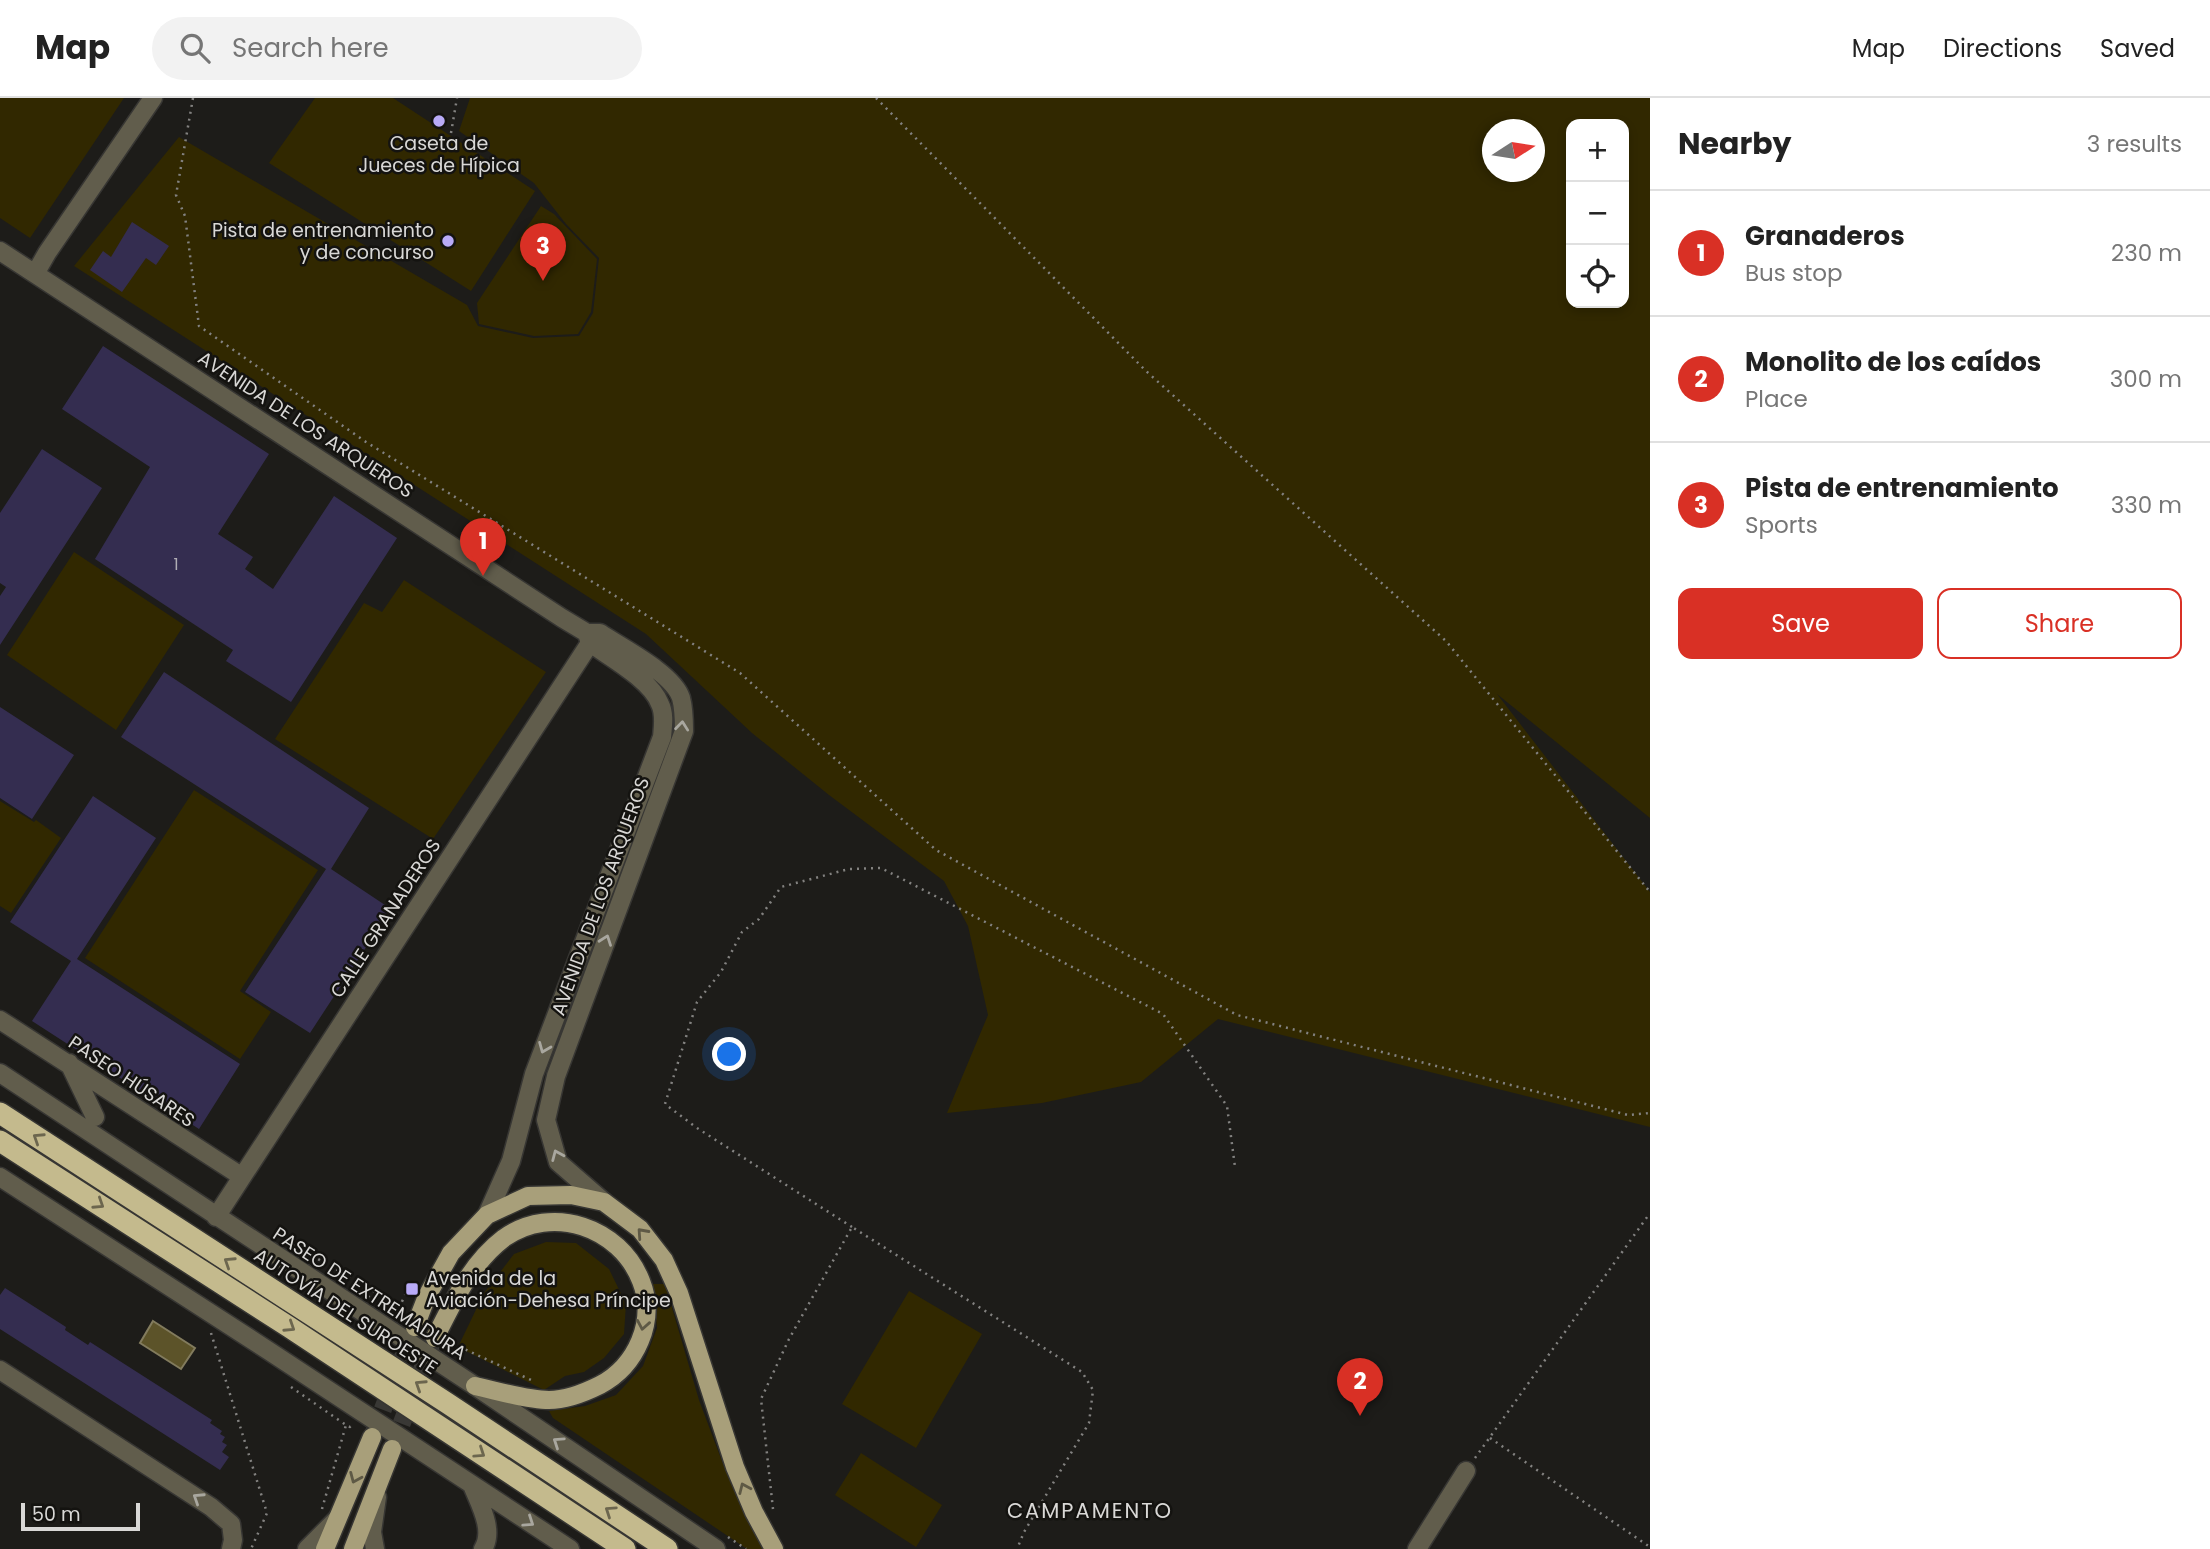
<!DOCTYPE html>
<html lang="en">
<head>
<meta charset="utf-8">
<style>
	body { margin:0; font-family:Poppins,sans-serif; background:#f2f2f2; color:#222 }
	.controls { position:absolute; right:21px; top:21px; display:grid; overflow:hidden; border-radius:14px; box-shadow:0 4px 10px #0003 }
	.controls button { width:63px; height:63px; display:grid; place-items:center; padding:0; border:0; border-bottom:2px solid #e0e0e0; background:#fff; color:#222; font:35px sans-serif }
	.compass { position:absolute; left:1482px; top:21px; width:63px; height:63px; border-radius:50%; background:#fff; box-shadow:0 4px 10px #0003; rotate:78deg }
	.scale { position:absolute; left:21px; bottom:18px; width:119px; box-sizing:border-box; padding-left:7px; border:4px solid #d9d8d6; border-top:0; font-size:19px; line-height:24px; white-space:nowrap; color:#d9d8d6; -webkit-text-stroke:5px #141310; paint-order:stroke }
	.you { position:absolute; left:730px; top:957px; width:24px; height:24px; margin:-18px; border:5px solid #fff; border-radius:50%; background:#1a73e8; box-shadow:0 0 0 10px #1a73e833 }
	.badge { display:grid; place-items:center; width:46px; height:46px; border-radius:50%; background:#d93025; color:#fff; font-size:23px; font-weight:700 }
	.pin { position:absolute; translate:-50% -58px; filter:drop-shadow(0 2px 4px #0008) }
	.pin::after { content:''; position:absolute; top:37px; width:24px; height:21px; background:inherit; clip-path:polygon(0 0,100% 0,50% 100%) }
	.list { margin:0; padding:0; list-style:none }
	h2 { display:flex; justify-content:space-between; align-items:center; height:91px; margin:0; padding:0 28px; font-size:30px }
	h2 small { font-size:23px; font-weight:400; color:#767676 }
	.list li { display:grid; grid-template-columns:46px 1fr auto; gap:21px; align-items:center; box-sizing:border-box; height:126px; padding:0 28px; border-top:2px solid #e0e0e0 }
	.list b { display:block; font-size:26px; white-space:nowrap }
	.list p { margin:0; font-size:23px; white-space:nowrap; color:#767676 }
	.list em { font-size:23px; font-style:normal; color:#767676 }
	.actions { display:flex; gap:14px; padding:21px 28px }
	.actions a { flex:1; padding:16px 0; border:2px solid #d93025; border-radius:14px; text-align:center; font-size:24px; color:#d93025 }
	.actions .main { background:#d93025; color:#fff }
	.icon { flex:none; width:38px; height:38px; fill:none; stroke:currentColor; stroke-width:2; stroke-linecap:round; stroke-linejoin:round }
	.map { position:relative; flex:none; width:1650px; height:1451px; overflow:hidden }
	header { display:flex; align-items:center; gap:42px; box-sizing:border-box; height:98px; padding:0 35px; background:#fff; border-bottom:2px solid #e0e0e0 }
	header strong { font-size:33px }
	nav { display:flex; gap:38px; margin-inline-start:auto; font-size:24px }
	.search { width:490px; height:63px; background:#f2f2f2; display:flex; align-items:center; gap:18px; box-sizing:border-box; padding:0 24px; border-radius:38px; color:#767676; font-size:26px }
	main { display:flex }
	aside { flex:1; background:#fff }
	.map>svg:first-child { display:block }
	.green { fill:#312800; fill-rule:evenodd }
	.water { fill:#5c5329; stroke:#827b5d; stroke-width:2 }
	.building { fill:#342d50 }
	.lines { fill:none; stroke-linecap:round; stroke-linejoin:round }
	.major-tunnel { stroke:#393835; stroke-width:18; stroke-dasharray:18 9; stroke-linecap:butt }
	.minor-casing { stroke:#373633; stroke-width:21 }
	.major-casing { stroke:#373633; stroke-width:21 }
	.highway-casing { stroke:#373633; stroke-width:24 }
	.path { stroke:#838280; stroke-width:2.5; stroke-dasharray:2 5; stroke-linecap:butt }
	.minor { stroke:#615d4c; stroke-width:18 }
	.major { stroke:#a89f7a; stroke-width:18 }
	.highway { stroke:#c4ba8d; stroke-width:21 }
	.oneway { stroke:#a9a79f }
	.oneway2 { stroke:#6c664e }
	.oneway3 { stroke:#5e5945 }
	.poi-dot { fill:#b9abf7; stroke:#141310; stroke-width:2.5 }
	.labels { text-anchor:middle; stroke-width:5; stroke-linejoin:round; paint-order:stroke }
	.number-label { font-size:16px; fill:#b0adb4 }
	.poi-label { font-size:19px; fill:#d9d8d6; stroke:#141310 }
	.street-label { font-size:19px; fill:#d9d8d6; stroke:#141310 }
	.neighbourhood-label { font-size:21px; letter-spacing:2px; fill:#d9d8d6; stroke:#141310 }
</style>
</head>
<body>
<header>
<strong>Map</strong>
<div class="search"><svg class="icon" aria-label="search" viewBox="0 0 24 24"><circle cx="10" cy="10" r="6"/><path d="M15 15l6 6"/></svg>Search here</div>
<nav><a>Map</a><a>Directions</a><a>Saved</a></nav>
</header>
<main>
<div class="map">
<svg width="1650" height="1451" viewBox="0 0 1650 1451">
	<rect width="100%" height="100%" fill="#1d1c19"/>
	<path class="green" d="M0,0H124L30,140L0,120Z
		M315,0H393L535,93L471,193L269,65Z
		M470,0H1650V720L1497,596L1650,794V1029L1218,921L1141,984L1042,1005L947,1015L988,917L968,828L944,783L829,697L752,635L646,536L74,168L179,39L467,207L478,228L533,240L579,238L593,215L599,160L566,126L534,85L459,33ZM1571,26H1624V205H1571ZM1492,32H1534V74H1492Z
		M541,108L554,116L597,161L591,214L578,236L534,238L479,226L477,205Z
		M74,454L184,527L116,632L7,557Z
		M404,482L546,574L433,741L275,641L364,505L382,514Z
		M194,692L318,772L240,893L271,914L240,961L85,860Z
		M0,703L34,724L36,722L61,740L11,815L0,808Z
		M546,1144L576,1145L609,1171L626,1206L624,1236L604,1260L584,1274L565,1278L544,1292L458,1249L484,1195L514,1156Z
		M653,1186H665L699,1302L723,1366L763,1451H747L553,1320L549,1313L585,1308L616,1297L643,1268L657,1230Z
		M909,1193L982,1236L916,1350L842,1306Z
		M861,1355L942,1407L916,1449L835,1397Z"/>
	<path class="water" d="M153,1223L195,1250L181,1271L140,1245Z"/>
	<path class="building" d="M132,124L169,148L156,167L146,160L122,194L90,172L103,153L111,159Z
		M103,248L269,356L218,436L253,459L245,471L273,491L334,398L397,440L291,604L226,563L233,552L95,461L150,369L62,311Z
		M42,351L102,390L0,547V498L6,489L0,485V415Z
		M164,574L369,710L331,771L391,811L310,935L245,894L326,771L121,639Z
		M0,609L74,657L32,721L0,700Z
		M93,698L156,740L77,861L240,966L199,1031L32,923L71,863L10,824Z
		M5,1190L66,1229L65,1232L88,1247L90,1244L212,1322L210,1325L222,1333L220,1336L225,1339L222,1344L227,1347L222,1354L229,1359L220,1372L0,1231V1197Z"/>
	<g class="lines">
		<path class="major-tunnel" d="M373,1337L413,1233
			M392,1351L433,1243"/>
		<defs>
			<path id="minor" d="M0,153L562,520L587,535H600C622,550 673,575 681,600C684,611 684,622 684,633L556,978L546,1022L558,1064L604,1104
				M35,176L47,155L153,0
				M0,922L241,1078
				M69,965L95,1019
				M0,975L475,1288L716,1451
				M0,1079L269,1253L570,1451
				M487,1117L511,1063L534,976L662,639C663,628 665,616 660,606C651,582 611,560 590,545L587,536
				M216,1119L590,545
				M0,1272L211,1409L231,1426L233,1442L231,1451
				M472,1387C479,1405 495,1432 483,1451
				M307,1451L337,1421
				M375,1451L372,1434L377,1399
				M1417,1451L1466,1373"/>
			<path id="major" d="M415,1229L427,1198L451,1155L487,1117L528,1098L571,1097L604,1104L640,1131L664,1162L679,1195L735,1369L754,1414L774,1451
				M435,1240C453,1204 471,1165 504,1140C552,1106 620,1129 641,1183C657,1223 636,1268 600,1287C584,1295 567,1302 549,1302C527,1302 498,1293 475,1288
				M325,1451L372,1339
				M353,1451L392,1351"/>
			<path id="highway" d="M0,1015L447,1305L667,1451
				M0,1043L289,1229L625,1451"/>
		</defs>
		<use href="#minor" class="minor-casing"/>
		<use href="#major" class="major-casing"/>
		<use href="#highway" class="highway-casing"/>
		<path class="path" d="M193,0L176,97L185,118L199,228L366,344L740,575L936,752L1237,917L1628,1017L1650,1015
			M876,0L1146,273L1446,543L1650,794
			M451,35L457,0
			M852,1129L697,1030L665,1006L697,904L721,874L742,834L759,821L781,789L849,771L881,770L1163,916L1227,1008L1235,1069
			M294,1147L394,1205L399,1210L397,1216
			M368,1199L370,1197L397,1214
			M399,1210L406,1195
			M211,1235L267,1415L251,1451
			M455,1255L460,1249L531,1282
			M291,1289L343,1325L350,1329L351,1327
			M1490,1340L1650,1449
			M1475,1360L1650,1115
			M322,1411L346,1327
			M773,1411L761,1301L789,1241L852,1129L1082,1274L1093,1292L1089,1325L1024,1434L1017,1451
			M728,1439L746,1451"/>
		<use href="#minor" class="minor"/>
		<use href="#major" class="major"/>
		<use href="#highway" class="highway"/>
	</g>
	<defs><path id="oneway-chevron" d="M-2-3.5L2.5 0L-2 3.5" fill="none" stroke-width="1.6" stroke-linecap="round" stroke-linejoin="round" transform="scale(1.75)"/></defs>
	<g class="oneway">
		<use href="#oneway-chevron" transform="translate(682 628) rotate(-84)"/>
		<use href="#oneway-chevron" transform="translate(606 842) rotate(-70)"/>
		<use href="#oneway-chevron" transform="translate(544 950) rotate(112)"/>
		<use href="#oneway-chevron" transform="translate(557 1057) rotate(-113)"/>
		<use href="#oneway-chevron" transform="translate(558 1344) rotate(-146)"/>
		<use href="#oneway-chevron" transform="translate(198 1400) rotate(-147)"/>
		<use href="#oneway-chevron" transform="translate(529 1424) rotate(34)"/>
	</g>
	<g class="oneway2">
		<use href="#oneway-chevron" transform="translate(38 1040) rotate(-147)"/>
		<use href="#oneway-chevron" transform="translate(99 1106) rotate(33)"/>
		<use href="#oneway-chevron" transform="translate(229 1164) rotate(-147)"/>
		<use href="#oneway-chevron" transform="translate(290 1229) rotate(33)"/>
		<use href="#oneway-chevron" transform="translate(420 1287) rotate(-147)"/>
		<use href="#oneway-chevron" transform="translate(480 1355) rotate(34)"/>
		<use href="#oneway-chevron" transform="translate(610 1413) rotate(-146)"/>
	</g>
	<g class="oneway3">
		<use href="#oneway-chevron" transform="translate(642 1135) rotate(-132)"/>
		<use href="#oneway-chevron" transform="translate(643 1227) rotate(100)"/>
		<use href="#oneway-chevron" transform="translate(355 1380) rotate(113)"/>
		<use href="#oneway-chevron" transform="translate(744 1390) rotate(-114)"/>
	</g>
	<g class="poi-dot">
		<circle cx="439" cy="23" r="7"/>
		<circle cx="448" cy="143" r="7"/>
		<rect x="405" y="1184" width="14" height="14" rx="3.5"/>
	</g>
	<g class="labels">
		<g class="number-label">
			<text x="176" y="472">1</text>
		</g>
		<g class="poi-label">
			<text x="439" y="52">Caseta de<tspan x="439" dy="22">Jueces de Hípica</tspan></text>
			<text x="434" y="139" text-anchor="end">Pista de entrenamiento<tspan x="434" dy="22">y de concurso</tspan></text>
			<text x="426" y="1187" text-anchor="start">Avenida de la<tspan x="426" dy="22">Aviación-Dehesa Príncipe</tspan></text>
		</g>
		<g class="street-label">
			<text transform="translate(306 326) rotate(33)" y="7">AVENIDA DE LOS ARQUEROS</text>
			<text transform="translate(600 798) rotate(-70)" y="7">AVENIDA DE LOS ARQUEROS</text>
			<text transform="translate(385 820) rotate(-57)" y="7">CALLE GRANADEROS</text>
			<text transform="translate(132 983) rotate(34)" y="7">PASEO HÚSARES</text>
			<text transform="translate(370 1195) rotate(33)" y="7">PASEO DE EXTREMADURA</text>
			<text transform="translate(346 1213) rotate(33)" y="7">AUTOVÍA DEL SUROESTE</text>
		</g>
		<g class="neighbourhood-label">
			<text x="1090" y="1420">CAMPAMENTO</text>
		</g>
	</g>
</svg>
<div class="controls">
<button>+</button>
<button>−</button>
<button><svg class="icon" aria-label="locate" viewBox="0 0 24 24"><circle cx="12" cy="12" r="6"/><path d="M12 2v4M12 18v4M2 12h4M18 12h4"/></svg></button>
</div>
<svg class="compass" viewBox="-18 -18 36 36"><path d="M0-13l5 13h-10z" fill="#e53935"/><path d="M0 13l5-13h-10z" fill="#767676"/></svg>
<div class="scale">50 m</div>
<div class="you"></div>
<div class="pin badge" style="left:483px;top:478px">1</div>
<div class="pin badge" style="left:1360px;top:1318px">2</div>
<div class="pin badge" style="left:543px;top:183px">3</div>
</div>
<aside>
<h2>Nearby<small>3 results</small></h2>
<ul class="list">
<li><span class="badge">1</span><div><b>Granaderos</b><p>Bus stop</p></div><em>230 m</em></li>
<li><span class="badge">2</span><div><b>Monolito de los caídos</b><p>Place</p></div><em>300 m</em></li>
<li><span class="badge">3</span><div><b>Pista de entrenamiento</b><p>Sports</p></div><em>330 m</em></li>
</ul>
<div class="actions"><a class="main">Save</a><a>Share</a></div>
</aside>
</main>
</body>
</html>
